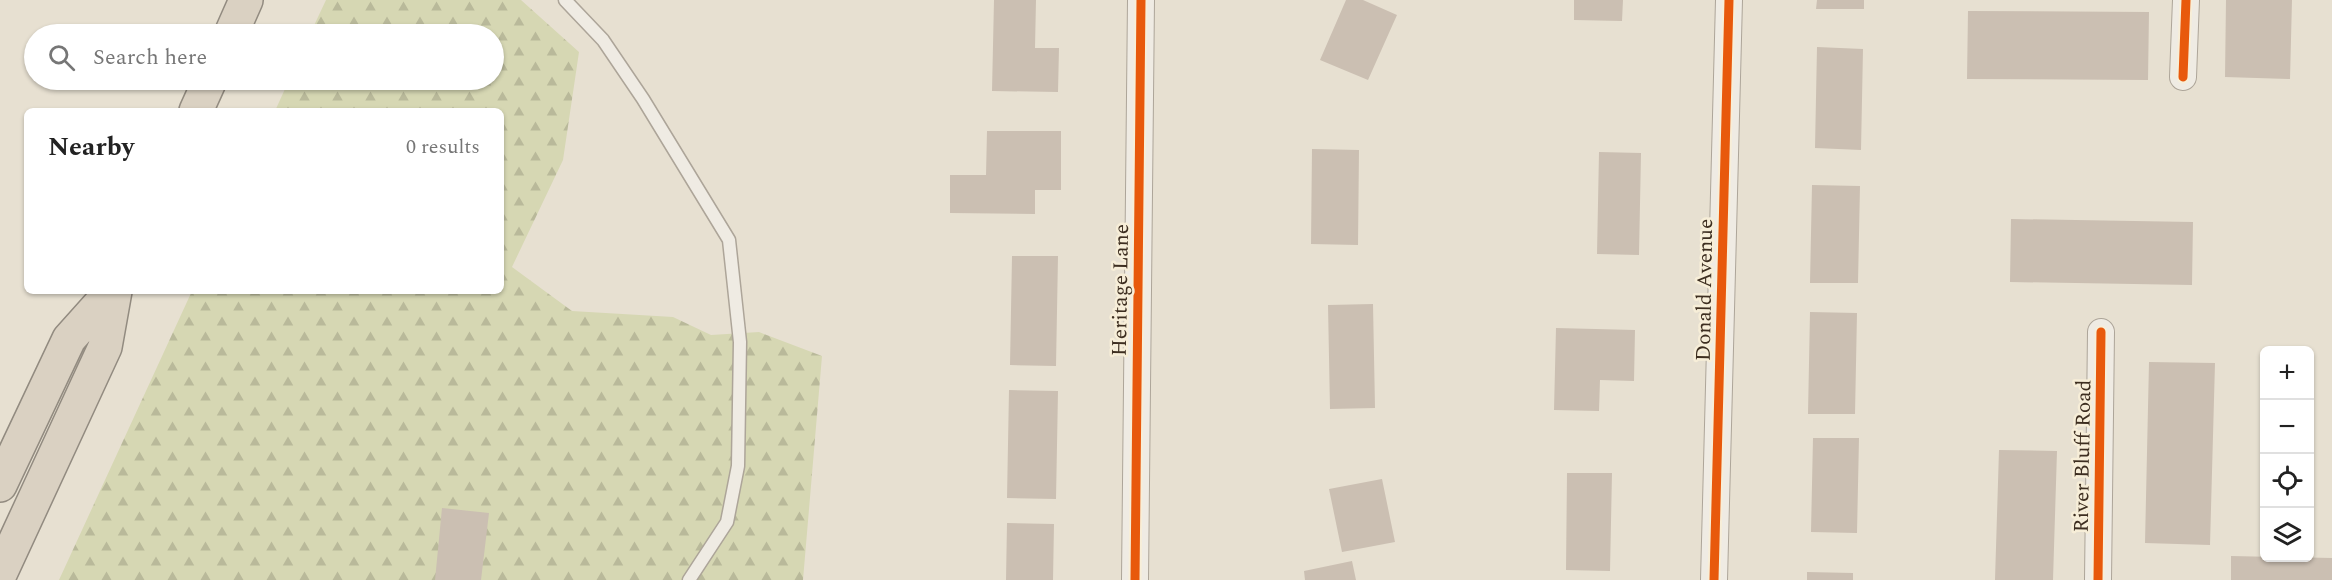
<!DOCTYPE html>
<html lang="en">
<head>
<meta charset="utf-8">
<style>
	body { margin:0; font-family:Spectral,serif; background:#f2f2f2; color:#222 }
	.controls { position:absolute; right:18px; bottom:18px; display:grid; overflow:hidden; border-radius:9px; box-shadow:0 2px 4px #0004 }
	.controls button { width:54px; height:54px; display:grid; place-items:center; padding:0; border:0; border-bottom:2px solid #e0e0e0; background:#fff; color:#222; font:30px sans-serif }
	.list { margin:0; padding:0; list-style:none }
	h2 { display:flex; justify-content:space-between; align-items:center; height:78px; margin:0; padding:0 24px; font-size:26px }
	h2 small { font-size:20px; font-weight:400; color:#767676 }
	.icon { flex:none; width:33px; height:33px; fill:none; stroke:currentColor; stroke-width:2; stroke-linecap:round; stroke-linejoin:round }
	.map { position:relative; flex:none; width:2332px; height:580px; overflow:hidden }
	.search { position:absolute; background:#fff; box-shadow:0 2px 4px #0004; left:24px; top:24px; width:480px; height:66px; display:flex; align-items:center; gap:15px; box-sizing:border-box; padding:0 21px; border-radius:33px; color:#767676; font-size:22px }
	.panel { position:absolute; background:#fff; box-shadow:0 2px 4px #0004; left:24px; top:108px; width:480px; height:186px; border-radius:9px }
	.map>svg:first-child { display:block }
	.forest { fill:url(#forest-firs) }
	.building { fill:#cbbfb2 }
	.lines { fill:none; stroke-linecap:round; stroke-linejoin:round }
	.lane-casing { stroke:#ada599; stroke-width:15 }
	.street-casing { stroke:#ada599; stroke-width:28 }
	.highway-casing { stroke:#928b80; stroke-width:36 }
	.lane { stroke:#efebe3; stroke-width:12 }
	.street { stroke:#efebe3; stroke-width:26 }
	.highway { stroke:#dad1c2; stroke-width:33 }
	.cycleway-casing { stroke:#f7eed8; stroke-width:13 }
	.cycleway { stroke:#e8590c; stroke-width:9 }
	.labels { text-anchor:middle; stroke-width:5; stroke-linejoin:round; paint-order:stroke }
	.street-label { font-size:21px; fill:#3d2e20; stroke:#f7eed8 }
</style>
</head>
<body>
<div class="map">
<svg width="2332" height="580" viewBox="0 0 2332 580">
	<defs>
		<pattern id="forest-firs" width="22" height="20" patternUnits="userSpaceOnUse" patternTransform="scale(1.5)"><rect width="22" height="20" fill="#d6d7b3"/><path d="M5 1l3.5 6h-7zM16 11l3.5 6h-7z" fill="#b9b99a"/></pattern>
	</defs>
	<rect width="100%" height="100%" fill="#e7e0d1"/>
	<path class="forest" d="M326,0H521L579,52L563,160L512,267L572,311L673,317L711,335L759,332L822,356L803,580H59L192,291H501V111H275L289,80H494V34H310Z"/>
	<path class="building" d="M994,0H1036L1035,48H1059L1058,92L992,91Z
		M1346,0H1363L1397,15L1368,80L1320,60Z
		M1574,0H1623L1622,21L1574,20Z
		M1817,0H1864V9H1816Z
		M2226,0H2292L2290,79L2225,77Z
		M1968,11L2149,12L2148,80L1967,79Z
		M1817,47L1863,49L1861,150L1815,148Z
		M987,131H1061V190H1035V214L950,213V175H986Z
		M1312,149L1359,150L1358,245L1311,244Z
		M1599,152L1641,153L1639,255L1597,254Z
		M1812,185L1860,186L1858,283H1810Z
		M2011,219L2193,222L2192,285L2010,282Z
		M1012,256H1058L1056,366L1010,365Z
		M1373,304L1375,408L1330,409L1328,305Z
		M1810,312L1857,313L1855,414H1808Z
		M1556,328L1635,330L1634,381L1600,380L1599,411L1554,410Z
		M2149,362L2215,363L2210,545L2145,543Z
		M1009,390L1058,391L1056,499L1007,498Z
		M1813,438H1859L1857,533L1811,532Z
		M1999,450L2057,451L2053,580H1995Z
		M1567,473H1612L1610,571L1566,570Z
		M1382,479L1395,542L1342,552L1329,489Z
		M442,508L489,513L481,580H435Z
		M1007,523L1054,524L1053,580H1006Z
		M2231,556L2332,558V580H2231Z
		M1352,561L1356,580H1305L1304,571Z
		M1807,572L1853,573V580H1807Z"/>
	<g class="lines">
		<defs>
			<path id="lane" d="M565,0L603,40L643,99L729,240L740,342L738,466L727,522L689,580"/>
			<path id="street" d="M2183,77L2186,0
				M1135,580L1141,0
				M1714,580L1729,0
				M2098,580L2101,332"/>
			<path id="highway" d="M231,34L246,0
				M196,111L210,80
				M0,485L69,339L112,291
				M0,574L105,347L115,291"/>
		</defs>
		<use href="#lane" class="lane-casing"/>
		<use href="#street" class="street-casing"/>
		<use href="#highway" class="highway-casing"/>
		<use href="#lane" class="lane"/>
		<use href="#street" class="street"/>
		<use href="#highway" class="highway"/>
		<defs>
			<path id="cycleway" d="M2183,77L2186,0
				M1135,580L1141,0
				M1714,580L1729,0
				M2098,580L2101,332"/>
		</defs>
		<use href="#cycleway" class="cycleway-casing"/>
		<use href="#cycleway" class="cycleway"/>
	</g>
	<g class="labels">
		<g class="street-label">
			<text transform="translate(1120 290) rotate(-89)" y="7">Heritage Lane</text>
			<text transform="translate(1704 290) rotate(-89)" y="7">Donald Avenue</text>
			<text transform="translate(2082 456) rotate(-89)" y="7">River Bluff Road</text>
		</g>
	</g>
</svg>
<div class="controls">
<button>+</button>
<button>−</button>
<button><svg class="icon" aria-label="locate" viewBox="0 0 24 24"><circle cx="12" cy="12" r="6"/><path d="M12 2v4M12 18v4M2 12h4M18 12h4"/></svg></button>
<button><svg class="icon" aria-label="layers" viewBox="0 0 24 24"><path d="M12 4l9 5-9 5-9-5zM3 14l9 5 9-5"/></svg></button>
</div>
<div class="search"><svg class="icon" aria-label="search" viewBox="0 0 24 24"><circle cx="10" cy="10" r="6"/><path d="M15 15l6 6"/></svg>Search here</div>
<section class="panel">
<h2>Nearby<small>0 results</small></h2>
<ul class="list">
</ul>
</section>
</div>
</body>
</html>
